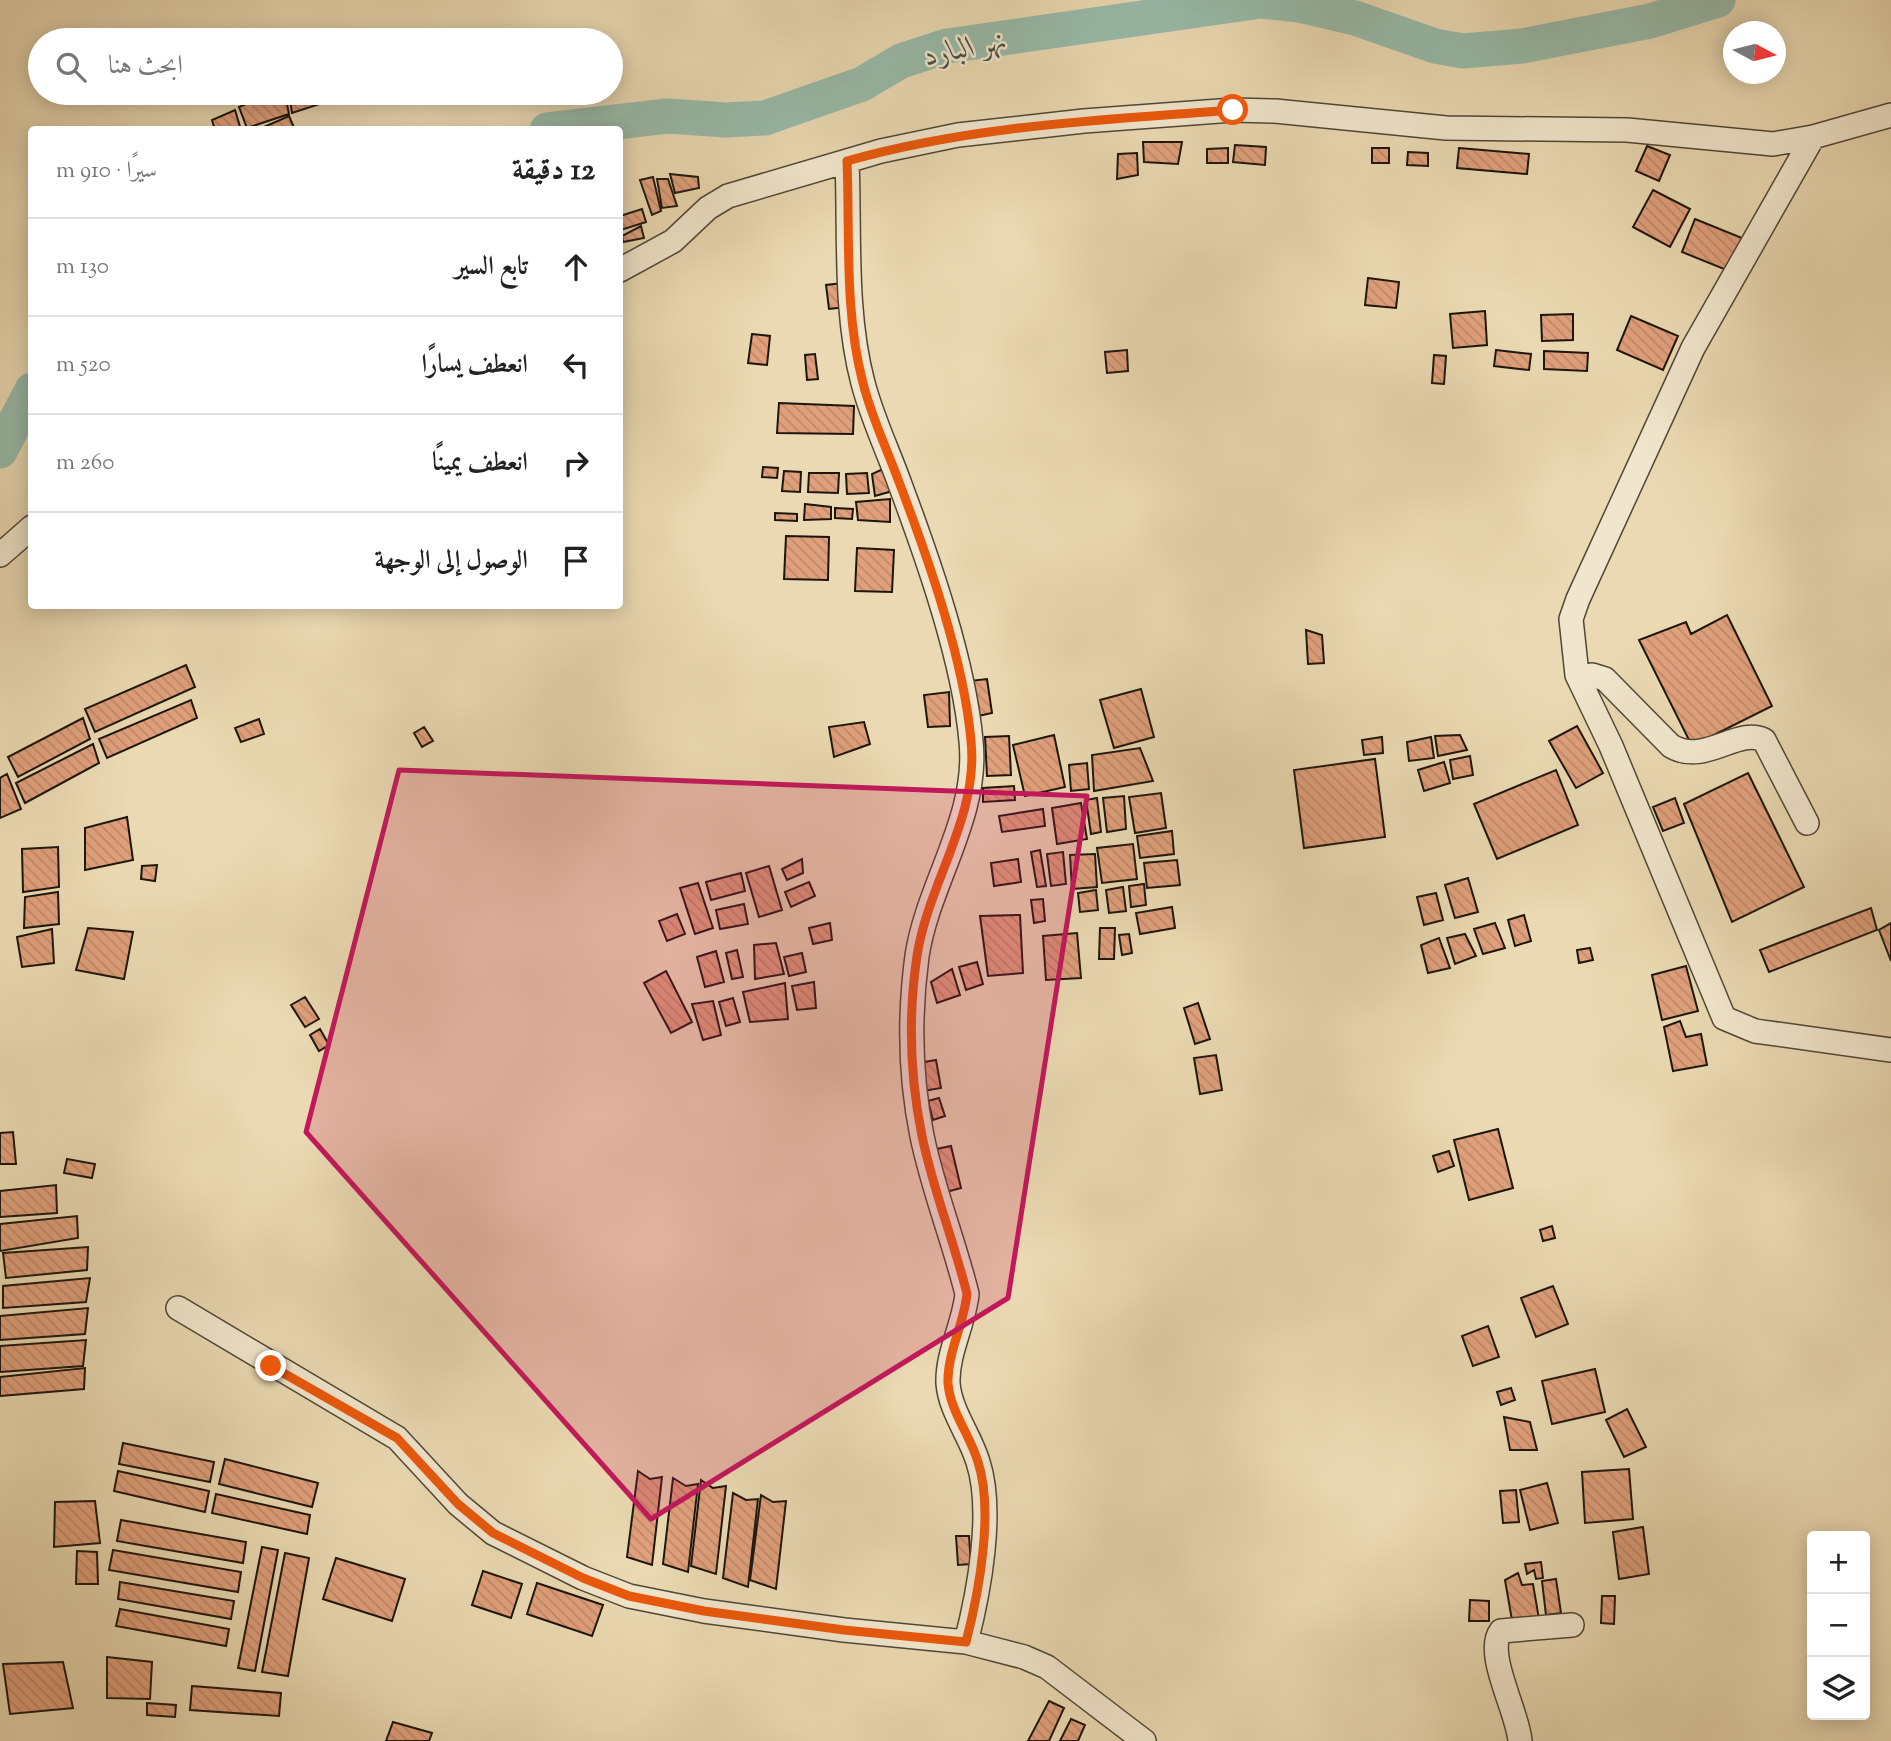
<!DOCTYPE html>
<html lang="ar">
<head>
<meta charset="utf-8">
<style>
	body { margin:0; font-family:"Sorts Mill Goudy",Amiri,serif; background:#f2f2f2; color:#222; direction:rtl }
	.controls { position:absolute; right:21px; bottom:21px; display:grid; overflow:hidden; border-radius:7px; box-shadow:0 4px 18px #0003 }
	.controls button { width:63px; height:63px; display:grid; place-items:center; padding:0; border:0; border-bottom:2px solid #e0e0e0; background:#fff; color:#222; font:35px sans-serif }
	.compass { position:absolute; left:1723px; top:21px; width:63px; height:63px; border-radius:50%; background:#fff; box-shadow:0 4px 18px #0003; rotate:97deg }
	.stop { position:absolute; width:21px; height:21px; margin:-16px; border:5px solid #ea580c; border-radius:50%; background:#fff }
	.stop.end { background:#ea580c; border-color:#fff; box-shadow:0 2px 7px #0008 }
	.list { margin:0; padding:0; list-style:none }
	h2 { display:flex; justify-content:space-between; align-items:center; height:91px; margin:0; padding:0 28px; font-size:30px }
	h2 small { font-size:23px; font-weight:400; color:#767676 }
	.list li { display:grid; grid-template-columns:46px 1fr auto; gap:21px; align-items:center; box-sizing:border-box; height:98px; padding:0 28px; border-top:2px solid #e0e0e0 }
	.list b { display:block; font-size:26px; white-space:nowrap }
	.list em { font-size:23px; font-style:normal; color:#767676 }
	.icon { flex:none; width:38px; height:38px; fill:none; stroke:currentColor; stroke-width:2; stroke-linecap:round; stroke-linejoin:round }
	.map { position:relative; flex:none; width:1891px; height:1741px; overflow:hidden; direction:ltr }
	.search { position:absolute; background:#fff; box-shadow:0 4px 18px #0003; left:28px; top:28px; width:595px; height:77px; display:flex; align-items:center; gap:18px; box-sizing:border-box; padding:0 24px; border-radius:38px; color:#767676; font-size:26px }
	.panel { position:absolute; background:#fff; box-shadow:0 4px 18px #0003; left:28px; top:126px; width:595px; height:483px; border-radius:7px; direction:rtl }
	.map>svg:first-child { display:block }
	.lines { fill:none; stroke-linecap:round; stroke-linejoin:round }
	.river { stroke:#98baa9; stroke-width:35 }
	.building { fill:url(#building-back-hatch); stroke:#1d160d; stroke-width:2 }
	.minor-casing { stroke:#504736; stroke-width:26 }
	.minor { stroke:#f1e6cd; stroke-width:23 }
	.route { stroke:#ea580c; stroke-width:9 }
	.marked { fill:#c2185b; fill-opacity:0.2; stroke:#c2185b; stroke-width:5; stroke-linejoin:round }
	.labels { text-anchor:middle; stroke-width:5; stroke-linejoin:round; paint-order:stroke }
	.water-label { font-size:30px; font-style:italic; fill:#484f44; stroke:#f1e6cd }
</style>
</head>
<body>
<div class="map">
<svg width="1891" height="1741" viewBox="0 0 1891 1741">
	<defs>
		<pattern id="building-back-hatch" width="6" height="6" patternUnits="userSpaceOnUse" patternTransform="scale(1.75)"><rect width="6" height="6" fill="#e0a07c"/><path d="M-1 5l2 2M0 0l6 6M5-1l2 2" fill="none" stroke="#c0896a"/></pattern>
	</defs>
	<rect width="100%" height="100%" fill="#ead9b2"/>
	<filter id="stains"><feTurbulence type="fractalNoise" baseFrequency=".00286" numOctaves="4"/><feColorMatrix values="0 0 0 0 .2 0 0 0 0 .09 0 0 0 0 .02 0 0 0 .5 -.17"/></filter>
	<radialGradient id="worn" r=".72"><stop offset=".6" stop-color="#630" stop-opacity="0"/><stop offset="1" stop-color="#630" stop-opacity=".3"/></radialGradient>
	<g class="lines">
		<path class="river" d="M547,130L667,116L726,120L765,118L862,84L901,61L947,46L1261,1L1299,5L1355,18L1435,46L1463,51L1522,46L1650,21L1718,0
			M0,451L32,390"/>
	</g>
	<path class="building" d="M271,93H285L289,114L247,128L239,107Z
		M289,93H325L329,101L292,113Z
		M235,110L241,130H215L212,120Z
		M289,116L295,130H257Z
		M1143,142H1182L1178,164L1144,162Z
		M1235,145L1266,147L1265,165L1233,162Z
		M1647,146L1670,155L1659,181L1636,171Z
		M1228,148V163H1207V149Z
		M1372,148H1389V163H1372Z
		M1459,148L1529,154L1527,174L1457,168Z
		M1408,152L1428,153V166L1407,165Z
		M1137,153L1138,175L1117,179L1118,154Z
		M670,174L698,177L699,188L675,193Z
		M653,177L661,211L652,215L640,180Z
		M657,179H668L677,206L662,208Z
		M1653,190L1690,209L1670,247L1633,227Z
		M642,209L646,222L621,230L620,216Z
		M1695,219L1742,238L1729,271L1682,252Z
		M641,226L644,238L623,242L622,236Z
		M1368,278L1399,282L1396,308L1365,305Z
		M843,283L846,307L829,309L826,285Z
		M1485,311L1487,345L1453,348L1450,314Z
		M1573,314V340L1542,341L1541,315Z
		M1631,316L1678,336L1663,370L1617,350Z
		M752,334L770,336L767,365L748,363Z
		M1127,350L1128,371L1107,373L1105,352Z
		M1496,350L1531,354L1529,370L1494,366Z
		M1544,351L1588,353L1587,371L1544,369Z
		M815,354L818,379L807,380L805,355Z
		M1434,355L1446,356L1444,384L1432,383Z
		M779,403L854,406L853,434L777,433Z
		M763,467L778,468L777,478L762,477Z
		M885,468L896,490L875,496L872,474Z
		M784,471L801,472L800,492L782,491Z
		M809,473H839L838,493L808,492Z
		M867,473L869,493L847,494L846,474Z
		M890,499V522L858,520L856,502Z
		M805,504L831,507V519L804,520Z
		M835,508L853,509L852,519L835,518Z
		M775,513L797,514V521L775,520Z
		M786,536L829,537L828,580L784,579Z
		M857,548L894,550L892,592L855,591Z
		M1727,615L1772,706L1692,746L1639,640L1686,622L1691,634Z
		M1306,630L1322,635L1324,663L1308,664Z
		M186,665L195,687L95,732L85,709Z
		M987,679L992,713L978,716L969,681Z
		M1141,689L1154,737L1114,748L1100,700Z
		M949,692L950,726L928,727L924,695Z
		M191,700L197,718L107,758L99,739Z
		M83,718L90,739L18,777L8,757Z
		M259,719L264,734L241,742L235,728Z
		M864,722L870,744L834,757L829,727Z
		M1577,726L1603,773L1576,788L1549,741Z
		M424,727L433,741L422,747L414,733Z
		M1054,735L1065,787L1025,796L1013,745Z
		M1460,735L1467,750L1438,756L1435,736Z
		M1009,736L1011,775L987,776L985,737Z
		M1382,737L1383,753L1364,755L1362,740Z
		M1431,737L1434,758L1409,761L1407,742Z
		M93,744L99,763L25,803L16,783Z
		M1140,748L1153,781L1094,791L1092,755Z
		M1470,756L1473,775L1453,779L1450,760Z
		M1375,759L1385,837L1304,848L1294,770Z
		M1444,762L1450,783L1424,791L1418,770Z
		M1087,763L1089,789L1071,791L1069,765Z
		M1556,770L1578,825L1497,859L1474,804Z
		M1748,773L1804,887L1732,922L1684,804Z
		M7,774L21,809L0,818V778Z
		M1014,786L1015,800L983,802V788Z
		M1161,793L1166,828L1135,833L1129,797Z
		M1124,796L1126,829L1107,832L1103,798Z
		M1097,798L1101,832L1091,834L1086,800Z
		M1675,798L1684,823L1663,831L1653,807Z
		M1081,803L1087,839L1057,844L1052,808Z
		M1043,809L1045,826L1002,832L999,816Z
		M127,817L133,860L85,870V828Z
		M1172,831L1174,854L1140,858L1137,836Z
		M1133,844L1137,879L1102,883L1097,848Z
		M58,847L59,887L23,892L22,849Z
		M1040,850L1046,886L1037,887L1031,852Z
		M1063,852L1066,884L1051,886L1047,854Z
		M1095,854L1097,887L1072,889L1070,855Z
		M802,859L803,873L787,880L782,869Z
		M1018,859L1021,882L994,886L991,863Z
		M1177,860L1180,885L1147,888L1144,863Z
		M157,865L155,881L141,879L142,866Z
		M769,866L782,910L759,917L746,873Z
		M741,873L745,891L711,900L706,882Z
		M1468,878L1478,912L1455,918L1445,885Z
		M809,882L815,896L791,907L785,892Z
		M698,883L713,928L695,934L680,888Z
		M1144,884L1146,905L1131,907L1129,886Z
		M1123,887L1126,911L1109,913L1106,890Z
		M1096,890L1098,910L1080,912L1078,893Z
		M58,892L59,924L24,928L25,897Z
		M1436,893L1443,920L1424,925L1417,897Z
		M1043,899L1045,921L1034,923L1031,900Z
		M744,904L748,924L720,929L716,910Z
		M1172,907L1175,928L1140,934L1136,913Z
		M1871,908L1877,930L1769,972L1760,950Z
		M677,914L685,934L667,941L659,921Z
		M1020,915L1023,973L988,976L980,916Z
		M1524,915L1531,941L1515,946L1508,920Z
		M830,923L832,940L813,944L809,928Z
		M1495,923L1505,948L1483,954L1474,929Z
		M1891,923V961L1879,930Z
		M88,928L133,932L124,979L76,970Z
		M1100,928H1115L1114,959H1099Z
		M52,929L54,963L22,967L17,937Z
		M1077,933L1081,978L1046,980L1043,936Z
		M1129,934L1132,953L1122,955L1119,935Z
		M1465,934L1476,956L1455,964L1447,938Z
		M1439,938L1450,968L1428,973L1421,945Z
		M776,943L784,974L755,979L754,945Z
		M1590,948L1593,960L1579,963L1577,950Z
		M737,950L743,977L732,979L726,953Z
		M716,951L724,982L705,987L697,957Z
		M802,953L806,972L789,976L784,957Z
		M977,962L983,984L966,990L959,967Z
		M1686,966L1698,1011L1662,1020L1652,975Z
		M952,969L960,995L937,1003L931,982Z
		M666,971L692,1022L671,1033L644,983Z
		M814,982L816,1008L797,1010L792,986Z
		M785,983L788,1019L750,1022L743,992Z
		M305,997L319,1019L305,1027L291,1005Z
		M733,998L740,1022L726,1026L719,1002Z
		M713,1001L721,1035L703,1040L692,1004Z
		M1198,1003L1210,1039L1195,1044L1184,1008Z
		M1680,1021L1686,1037L1701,1034L1707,1065L1673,1071L1664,1027Z
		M320,1029L329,1045L319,1051L310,1035Z
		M1216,1055L1222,1090L1200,1094L1194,1058Z
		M936,1060L941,1088L923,1091L918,1063Z
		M939,1098L945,1116L933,1120L928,1101Z
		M1498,1129L1513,1188L1469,1200L1454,1140Z
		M13,1132L16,1164H0V1133Z
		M951,1146L961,1188L946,1192L936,1149Z
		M1449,1151L1454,1166L1438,1172L1433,1156Z
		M67,1159L95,1164L92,1178L64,1173Z
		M56,1185L57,1213L0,1217V1191Z
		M77,1216L78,1238L0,1251V1224Z
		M1552,1226L1555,1238L1543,1241L1540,1230Z
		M88,1247L87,1270L6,1278L3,1253Z
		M90,1278L86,1302L3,1308V1286Z
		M1553,1286L1568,1324L1536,1337L1521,1298Z
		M88,1308L85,1334L0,1340V1316Z
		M1488,1326L1499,1357L1473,1366L1462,1336Z
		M86,1340L83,1366L0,1372V1346Z
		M85,1368L84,1389L0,1396V1377Z
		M1595,1369L1605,1412L1552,1424L1542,1381Z
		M1511,1388L1515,1400L1501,1405L1497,1392Z
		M1627,1409L1646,1447L1624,1457L1606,1420Z
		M1504,1417L1530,1422L1537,1450H1510Z
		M123,1443L214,1462L210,1482L119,1464Z
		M225,1459L318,1483L312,1507L219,1484Z
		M1629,1469L1633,1519L1585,1523L1582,1472Z
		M118,1471L209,1491L205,1512L114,1491Z
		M638,1471L650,1479L662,1477L652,1565L627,1557Z
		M673,1478L686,1486L698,1484L688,1572L663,1564Z
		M701,1480L713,1488L726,1486L716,1574L691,1566Z
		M1547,1483L1558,1523L1530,1530L1520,1490Z
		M1516,1490L1519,1522L1503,1523L1500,1491Z
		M733,1493L746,1500L758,1499L748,1587L723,1578Z
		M216,1494L310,1515L307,1534L212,1513Z
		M761,1495L773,1502L786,1501L776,1589L750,1580Z
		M95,1501L100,1543L54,1547L55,1502Z
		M121,1520L246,1542L243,1563L117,1541Z
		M1643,1527L1649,1574L1619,1579L1613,1532Z
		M956,1536H969L971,1564L958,1565Z
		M262,1547L278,1550L255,1671L238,1668Z
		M113,1550L241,1572L238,1592L109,1570Z
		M77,1551L97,1552L98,1584H76Z
		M285,1553L309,1558L288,1676L262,1672Z
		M336,1558L405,1579L392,1621L323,1599Z
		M1541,1562L1543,1578L1536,1579L1534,1570L1527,1574L1525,1564Z
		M483,1571L522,1584L511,1618L472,1605Z
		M1518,1573L1522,1585L1533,1584L1539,1619L1513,1626L1505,1580Z
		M1556,1579L1561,1613L1546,1615L1542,1581Z
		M120,1582L234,1601L231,1619L118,1599Z
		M537,1583L603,1605L592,1636L527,1614Z
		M1602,1596H1615L1614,1624L1601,1623Z
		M1470,1600L1489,1601V1621H1469Z
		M120,1609L229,1629L226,1646L116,1626Z
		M107,1657L152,1662L150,1699L107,1698Z
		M63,1662L73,1708L10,1714L3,1664Z
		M192,1686L281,1693L279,1716L190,1710Z
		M1049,1701L1064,1708L1049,1741H1028Z
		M147,1703L176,1705L175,1717L147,1715Z
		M1071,1719L1085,1725L1078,1741H1060Z
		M393,1722L432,1733L429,1741H386Z"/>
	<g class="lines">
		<defs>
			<path id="minor" d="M1813,137L1693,348L1578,599L1571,619L1577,675L1611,746L1724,1018L1755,1031L1891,1050
				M847,161C850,233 844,312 863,383C872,418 889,453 901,487C929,562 964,662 971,741C979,817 928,883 917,956C909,1016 910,1077 922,1136C933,1190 954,1241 967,1294C964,1324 947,1353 948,1383C950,1411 970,1435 978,1462C994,1511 979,1592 966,1642L1024,1657L1047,1667L1144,1741
				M620,270L673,241L708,208L728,196L881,151L958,135L1084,121L1233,110L1275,111L1446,128L1627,130L1773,144L1813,137L1891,115
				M0,555L32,527
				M1579,678L1592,675L1605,679L1671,746C1705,766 1737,727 1764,740L1807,823
				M178,1308L397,1438L458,1504L493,1533L583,1578L629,1596L704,1611L844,1630L966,1642
				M1520,1741C1518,1712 1484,1653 1501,1631L1572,1625"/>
		</defs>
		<use href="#minor" class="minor-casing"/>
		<use href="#minor" class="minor"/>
	</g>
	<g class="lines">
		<path class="route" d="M271,1366L397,1438L458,1504L493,1533L583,1578L629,1596L704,1611L844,1630L966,1642C979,1592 994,1511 978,1462C970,1435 950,1411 948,1383C947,1353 964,1324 967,1294C954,1241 933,1190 922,1136C910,1077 908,1016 917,956C928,883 979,817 971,741C964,660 928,558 899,482C887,449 871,416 863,383C844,312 850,233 847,161C973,125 1104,120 1233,110"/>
	</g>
	<path class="marked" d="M399,770L1087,796L1008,1298L651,1519L306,1132Z"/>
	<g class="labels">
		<g class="water-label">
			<text transform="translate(965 47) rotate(-12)" y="10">نهر البارد</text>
		</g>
	</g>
	<rect width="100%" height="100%" filter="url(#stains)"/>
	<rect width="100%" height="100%" fill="url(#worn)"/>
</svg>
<div class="controls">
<button>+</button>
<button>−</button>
<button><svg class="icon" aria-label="layers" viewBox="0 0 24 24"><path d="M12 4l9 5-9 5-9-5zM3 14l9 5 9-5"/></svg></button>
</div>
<svg class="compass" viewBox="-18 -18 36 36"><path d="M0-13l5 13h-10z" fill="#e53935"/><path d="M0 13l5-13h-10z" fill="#767676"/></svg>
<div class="stop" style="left:1233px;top:110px"></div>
<div class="stop end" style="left:271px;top:1366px"></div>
<div class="search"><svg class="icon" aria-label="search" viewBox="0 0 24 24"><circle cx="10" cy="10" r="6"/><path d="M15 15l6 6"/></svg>ابحث هنا</div>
<section class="panel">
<h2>12 دقيقة<small>سيرًا · 910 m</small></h2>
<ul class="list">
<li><svg class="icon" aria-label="ahead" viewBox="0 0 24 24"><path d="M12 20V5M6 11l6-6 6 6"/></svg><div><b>تابع السير</b></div><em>130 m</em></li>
<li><svg class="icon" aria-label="left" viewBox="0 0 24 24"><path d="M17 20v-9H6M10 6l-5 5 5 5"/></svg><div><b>انعطف يسارًا</b></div><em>520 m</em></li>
<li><svg class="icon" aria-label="right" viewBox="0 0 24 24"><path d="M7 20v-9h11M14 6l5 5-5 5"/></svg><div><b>انعطف يمينًا</b></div><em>260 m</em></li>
<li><svg class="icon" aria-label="arrive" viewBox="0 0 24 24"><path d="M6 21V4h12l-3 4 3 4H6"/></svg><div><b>الوصول إلى الوجهة</b></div></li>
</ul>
</section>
</div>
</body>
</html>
